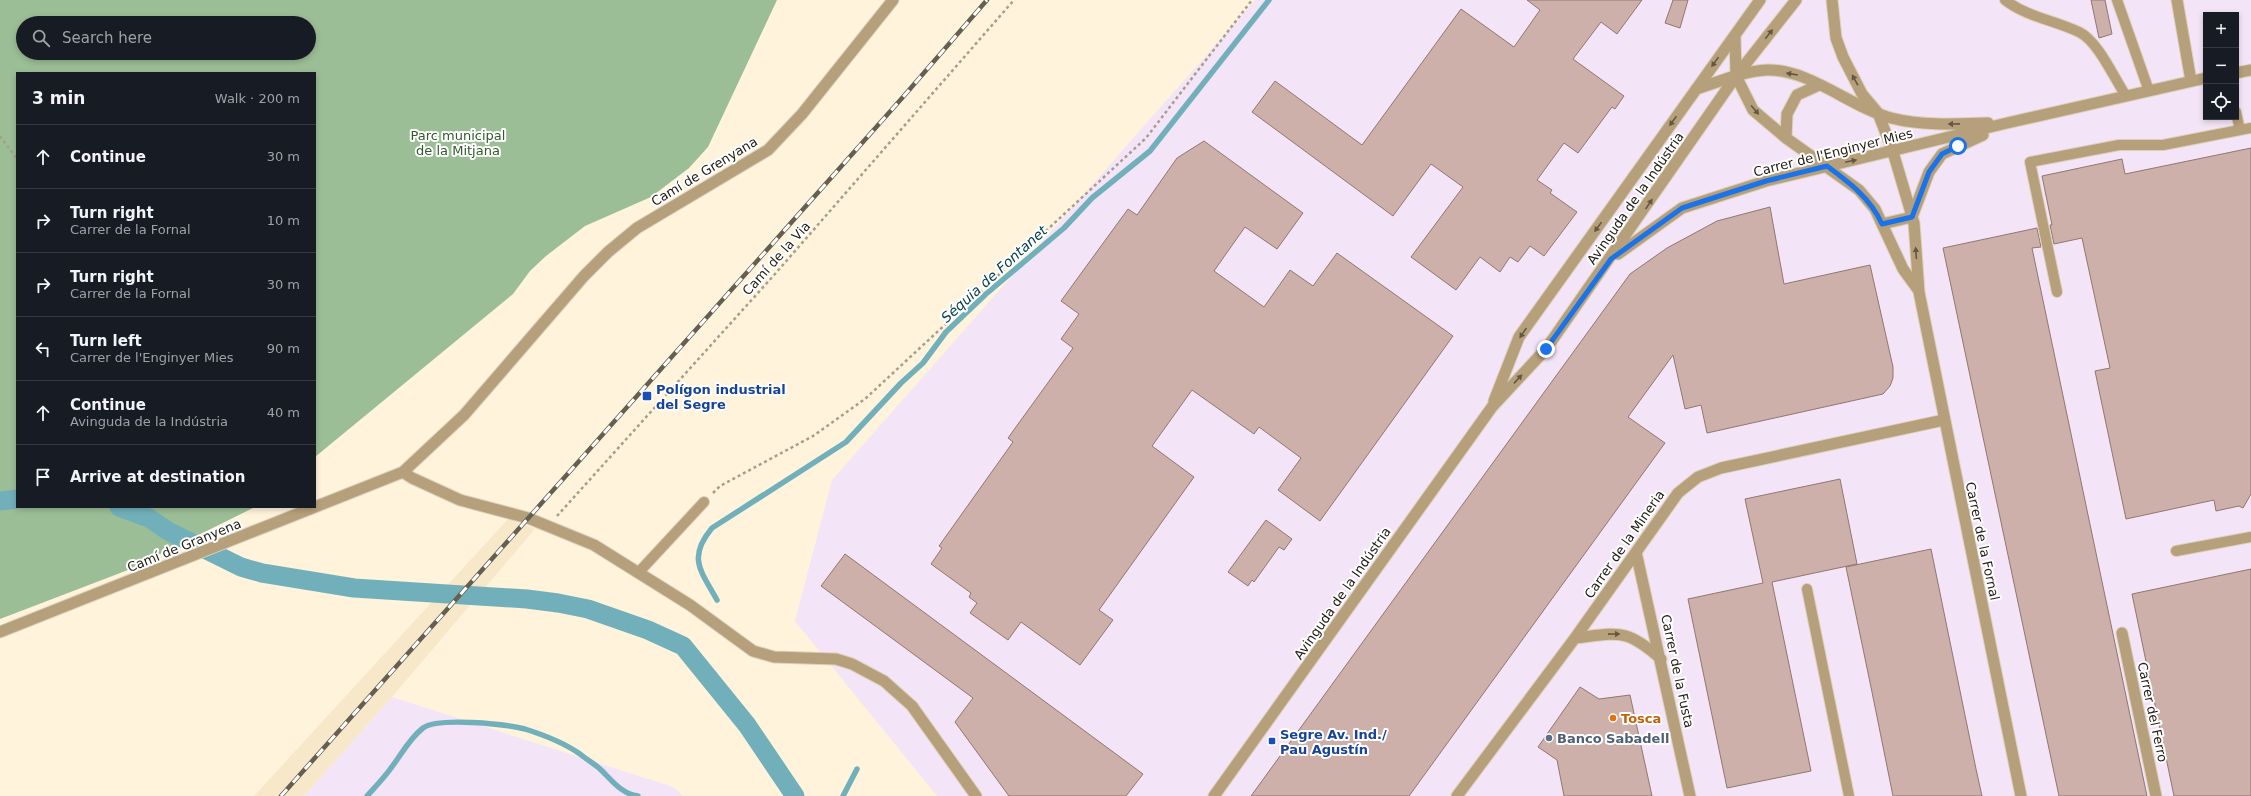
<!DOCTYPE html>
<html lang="en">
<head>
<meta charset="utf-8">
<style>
	body { margin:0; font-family:"DejaVu Sans",sans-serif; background:#242831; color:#f1f3f6 }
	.controls { position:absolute; right:12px; top:12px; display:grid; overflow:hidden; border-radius:0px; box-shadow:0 2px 6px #0003 }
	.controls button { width:36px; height:36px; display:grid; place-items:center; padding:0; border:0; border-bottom:1px solid #363941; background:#171b24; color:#f1f3f6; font:20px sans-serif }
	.stop { position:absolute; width:12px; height:12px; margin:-9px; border:3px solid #1a73e8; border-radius:50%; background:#fff }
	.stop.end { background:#1a73e8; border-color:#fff; box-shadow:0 1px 4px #0008 }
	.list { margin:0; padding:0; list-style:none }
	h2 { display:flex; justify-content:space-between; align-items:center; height:52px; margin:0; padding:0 16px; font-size:17px }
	h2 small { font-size:13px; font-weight:400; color:#9ea1a6 }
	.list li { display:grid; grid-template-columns:26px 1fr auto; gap:12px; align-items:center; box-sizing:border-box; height:64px; padding:0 16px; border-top:1px solid #363941 }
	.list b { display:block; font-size:15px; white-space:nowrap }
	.list p { margin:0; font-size:13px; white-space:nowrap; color:#9ea1a6 }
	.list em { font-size:13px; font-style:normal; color:#9ea1a6 }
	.icon { flex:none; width:22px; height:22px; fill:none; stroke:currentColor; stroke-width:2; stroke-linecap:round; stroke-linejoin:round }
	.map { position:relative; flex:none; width:2251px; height:796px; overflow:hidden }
	.search { position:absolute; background:#171b24; box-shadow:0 2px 6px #0003; left:16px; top:16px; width:300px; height:44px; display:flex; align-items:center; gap:10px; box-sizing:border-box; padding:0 14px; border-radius:22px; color:#9ea1a6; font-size:15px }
	.panel { position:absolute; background:#171b24; box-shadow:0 2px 6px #0003; left:16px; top:72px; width:300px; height:436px; border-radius:0px }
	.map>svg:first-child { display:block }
	.industrial { fill:#f4e4f7; fill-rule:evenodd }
	.built { fill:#f7e8c9 }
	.forest { fill:#9cbe96; fill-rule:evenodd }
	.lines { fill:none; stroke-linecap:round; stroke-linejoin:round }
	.stream { stroke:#71b0ba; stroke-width:5.5 }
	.canal { stroke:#71b0ba; stroke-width:19 }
	.building { fill:#ccb0a9; stroke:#917771 }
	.service-casing { stroke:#dbd1bb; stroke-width:12 }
	.minor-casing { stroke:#dbd1bb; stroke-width:13 }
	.path { stroke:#a69e8c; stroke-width:2.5; stroke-dasharray:3 3; stroke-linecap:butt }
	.service { stroke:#b69f7b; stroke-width:10 }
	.minor { stroke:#b69f7b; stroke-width:11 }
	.rail-casing { stroke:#655f51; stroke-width:4.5 }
	.rail { stroke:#fff; stroke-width:3; stroke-dasharray:9; stroke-linecap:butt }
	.oneway { fill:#645742 }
	.route { stroke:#1a73e8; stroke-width:5 }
	.transit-dot { fill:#1a4fb4; stroke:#fff; stroke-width:1.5 }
	.food-dot { fill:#e8710a; stroke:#fff; stroke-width:1.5 }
	.service-dot { fill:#5c6f8a; stroke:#fff; stroke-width:1.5 }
	.labels { text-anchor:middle; stroke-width:4; stroke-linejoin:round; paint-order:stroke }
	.park-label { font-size:13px; fill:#2e5b27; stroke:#fff }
	.street-label { font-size:13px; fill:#201c13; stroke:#fff }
	.transit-label { font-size:13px; font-weight:bold; fill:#164399; stroke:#fff; text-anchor:start }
	.food-label { font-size:13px; font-weight:bold; fill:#c56008; stroke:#fff; text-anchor:start }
	.service-label { font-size:13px; font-weight:bold; fill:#4e5e75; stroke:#fff; text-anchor:start }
	.water-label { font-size:14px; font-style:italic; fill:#003d45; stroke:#fff }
</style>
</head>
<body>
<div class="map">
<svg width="2251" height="796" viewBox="0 0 2251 796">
	<rect width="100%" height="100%" fill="#fff3db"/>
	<path class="industrial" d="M1255,0H2251V796H937L795,621L832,480ZM2206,15H2236V117H2206Z
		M392,697L673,787L683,796H304Z"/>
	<path class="built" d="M508,519L535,529L392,697L304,796H254Z"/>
	<path class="forest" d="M0,0H777L708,147L689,168L651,197L585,226L546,256L530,271L513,294L315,457V73H17V507H255L128,570L0,619ZM23,23H309V53H23Z"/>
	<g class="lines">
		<path class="stream" d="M717,600C701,571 687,558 712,528L846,442L901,383L923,363L946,332L986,294L1064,228L1092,198L1150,151L1269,0
			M367,796C375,787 384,778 391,768C401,755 409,739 423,728C438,717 505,724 525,729C544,735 563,742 580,754C586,759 593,763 599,768C611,779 621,794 638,796
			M843,796L857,769"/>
		<path class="canal" d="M0,501L17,499
			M119,507L149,518L168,531L241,567L262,573L354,588L527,599L558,603L588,609L648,630L683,646L747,725L795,796"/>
	</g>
	<path class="building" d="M1527,0H1642L1617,34L1601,22L1573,59L1624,96L1615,109L1612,107L1578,153L1564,143L1537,180L1552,190L1550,193L1577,212L1544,256L1530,246L1518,262L1510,257L1500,272L1480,257L1456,290L1411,257L1463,187L1431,164L1393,216L1252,112L1275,81L1362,145L1461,9L1514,47L1540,10Z
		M1673,0H1688L1680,28L1665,23Z
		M2091,0H2105L2112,34L2099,38Z
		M1204,141L1303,213L1277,249L1245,227L1214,271L1264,307L1290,270L1313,286L1337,253L1453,336L1320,521L1278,490L1301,458L1259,427L1254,434L1192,390L1152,446L1194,477L1099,610L1113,620L1080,665L1021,622L1008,640L970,613L977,603L969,597L971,593L931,564L942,548L939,546L1013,442L1008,438L1073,348L1061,339L1079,314L1061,301L1128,209L1137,215L1177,158Z
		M2251,148V494L2243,508L2239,506L2216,511L2214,500L2126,519L2095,371L2110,368L2082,238L2054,244L2050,225H2052L2042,176L2122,159L2125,174Z
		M1770,207L1784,284L1870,265L1893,367V378L1890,386L1883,394L1707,433L1701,405L1685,409L1673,355L1628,417L1665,443L1409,796H1251L1630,274L1667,248L1717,221Z
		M2037,228L2041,247L2032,248L2147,796H2059L1943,248Z
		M1840,479L1857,564L1772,582L1811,771L1727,788L1688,599L1763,583L1745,499Z
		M1266,520L1292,539L1284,550L1279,547L1254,582L1252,580L1248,586L1228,572Z
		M1931,549L1976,769L1982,796H1893L1872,692L1846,567Z
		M845,554L1143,774L1126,796H1009L955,722L973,698L821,586Z
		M2251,569V796H2174L2132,594Z
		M1580,687L1599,699L1630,695L1652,796H1564L1557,760L1538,747Z"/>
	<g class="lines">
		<defs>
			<path id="service" d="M2005,0C2027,17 2054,20 2079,32C2098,41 2114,78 2126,96
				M2117,0L2149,91
				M2240,130L2251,128
				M2057,292L2030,162L2119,145H2163L2240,130L2236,112
				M2176,551L2251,537
				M639,572L704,502
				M1807,589L1849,796"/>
			<path id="minor" d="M1832,0L1836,38L1843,57L1862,94L1878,113L1893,152L1914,223L1919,292L2021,796
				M2177,0L2191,81
				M1735,36L1736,76L1753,110L1786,138L1859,190L1875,209L1903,269L1919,291
				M2236,73L2251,70
				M1696,89C1719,82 1743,71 1767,70C1810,69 1850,107 1891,118C1923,126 1956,124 1988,123
				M1786,138L1787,114L1797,95L1819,85
				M1882,224L1912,217L1929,172L1942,154L1983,135
				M1618,254L1682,208L1766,181L2007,123L2206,78
				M1494,401L1519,337L1760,0
				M403,472L412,478L460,500L528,518L594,545L690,605L753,651L774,657L836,659L852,664L884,681L912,706L976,796
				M1636,552L1690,796
				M0,632L403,472L464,415L584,276L608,252L637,228L768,150L802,114L893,0
				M2122,633L2156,796
				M1575,638C1619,633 1626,628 1661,659
				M1214,796L1492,407L1546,349L1736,76L1796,0
				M1457,796L1575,638L1678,493L1698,477L1721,468L1944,420"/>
		</defs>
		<use href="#service" class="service-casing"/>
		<use href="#minor" class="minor-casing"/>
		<path class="path" d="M0,136L17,159
			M713,493L720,486L813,436L865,399L1146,138L1252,0
			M557,516L775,274L1014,0"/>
		<use href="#service" class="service"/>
		<use href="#minor" class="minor"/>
		<defs>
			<path id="rail" d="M281,796L903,97L987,0"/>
		</defs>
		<use href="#rail" class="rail-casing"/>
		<use href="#rail" class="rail"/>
	</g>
	<defs><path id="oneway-solid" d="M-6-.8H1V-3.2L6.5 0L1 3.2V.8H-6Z"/></defs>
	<g class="oneway">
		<use href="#oneway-solid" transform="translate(1769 34) rotate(-52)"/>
		<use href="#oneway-solid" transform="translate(1715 62) rotate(126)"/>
		<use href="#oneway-solid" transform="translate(1792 74) rotate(-171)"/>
		<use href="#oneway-solid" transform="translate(1855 80) rotate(-119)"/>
		<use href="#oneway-solid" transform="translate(1755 110) rotate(50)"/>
		<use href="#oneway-solid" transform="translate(1673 121) rotate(126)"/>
		<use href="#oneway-solid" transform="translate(1954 124) rotate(179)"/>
		<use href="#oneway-solid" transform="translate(1851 161) rotate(-12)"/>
		<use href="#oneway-solid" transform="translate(1649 204) rotate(-56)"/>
		<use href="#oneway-solid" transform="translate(1598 227) rotate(126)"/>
		<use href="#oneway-solid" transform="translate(1916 253) rotate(-94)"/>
		<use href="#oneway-solid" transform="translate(1523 333) rotate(124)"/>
		<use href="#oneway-solid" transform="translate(1518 379) rotate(-47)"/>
		<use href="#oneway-solid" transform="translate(1614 634) rotate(-1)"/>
	</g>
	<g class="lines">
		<path class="route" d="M1546,349L1611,259L1682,208L1766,181L1827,166C1850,183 1870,198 1882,224L1912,217L1929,172L1942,154L1958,146"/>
	</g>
	<g class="transit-dot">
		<rect x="642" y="391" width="10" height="10" rx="2"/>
		<rect x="1268" y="737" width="8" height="8" rx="2"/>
	</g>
	<circle class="food-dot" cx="1613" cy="718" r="4"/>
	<circle class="service-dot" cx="1549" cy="738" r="4"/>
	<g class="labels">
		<g class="park-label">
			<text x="458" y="140">Parc municipal<tspan x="458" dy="15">de la Mitjana</tspan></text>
		</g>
		<g class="street-label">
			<text transform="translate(1833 152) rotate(-14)" y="5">Carrer de l'Enginyer Mies</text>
			<text transform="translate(704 171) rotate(-31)" y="5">Camí de Grenyana</text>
			<text transform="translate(1635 198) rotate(-55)" y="5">Avinguda de la Indústria</text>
			<text transform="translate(776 258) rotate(-48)" y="5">Camí de la Via</text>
			<text transform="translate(1983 541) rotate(78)" y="5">Carrer de la Fornal</text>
			<text transform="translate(1624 544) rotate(-55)" y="5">Carrer de la Mineria</text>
			<text transform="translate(184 545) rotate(-22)" y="5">Camí de Granyena</text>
			<text transform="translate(1342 593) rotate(-55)" y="5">Avinguda de la Indústria</text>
			<text transform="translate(1678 671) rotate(78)" y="5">Carrer de la Fusta</text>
			<text transform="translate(2153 712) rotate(78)" y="5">Carrer del Ferro</text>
		</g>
		<g class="transit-label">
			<text x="656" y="394">Polígon industrial<tspan x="656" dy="15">del Segre</tspan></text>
			<text x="1280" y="739">Segre Av. Ind./<tspan x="1280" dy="15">Pau Agustín</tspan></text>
		</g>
		<g class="food-label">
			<text x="1621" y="723">Tosca</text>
		</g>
		<g class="service-label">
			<text x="1557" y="743">Banco Sabadell</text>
		</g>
		<g class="water-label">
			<text transform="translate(994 274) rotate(-42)" y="5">Séquia de Fontanet</text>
		</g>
	</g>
</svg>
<div class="controls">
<button>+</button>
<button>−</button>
<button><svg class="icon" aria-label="locate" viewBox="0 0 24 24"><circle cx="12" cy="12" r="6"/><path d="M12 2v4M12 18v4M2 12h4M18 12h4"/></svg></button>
</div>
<div class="stop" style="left:1958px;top:146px"></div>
<div class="stop end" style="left:1546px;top:349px"></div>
<div class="search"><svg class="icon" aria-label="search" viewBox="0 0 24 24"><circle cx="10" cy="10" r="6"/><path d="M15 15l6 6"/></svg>Search here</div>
<section class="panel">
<h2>3 min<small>Walk · 200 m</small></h2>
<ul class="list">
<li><svg class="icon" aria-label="ahead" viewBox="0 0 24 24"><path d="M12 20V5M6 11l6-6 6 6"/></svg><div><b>Continue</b></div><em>30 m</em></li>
<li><svg class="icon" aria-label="right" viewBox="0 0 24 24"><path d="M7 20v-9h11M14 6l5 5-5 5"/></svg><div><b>Turn right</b><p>Carrer de la Fornal</p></div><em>10 m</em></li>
<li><svg class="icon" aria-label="right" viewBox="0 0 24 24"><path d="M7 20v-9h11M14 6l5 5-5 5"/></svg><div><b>Turn right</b><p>Carrer de la Fornal</p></div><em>30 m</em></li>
<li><svg class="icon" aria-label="left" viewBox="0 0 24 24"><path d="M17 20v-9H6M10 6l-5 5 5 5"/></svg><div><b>Turn left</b><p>Carrer de l'Enginyer Mies</p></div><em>90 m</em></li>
<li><svg class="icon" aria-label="ahead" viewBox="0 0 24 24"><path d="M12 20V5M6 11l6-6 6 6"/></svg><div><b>Continue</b><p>Avinguda de la Indústria</p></div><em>40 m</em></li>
<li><svg class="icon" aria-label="arrive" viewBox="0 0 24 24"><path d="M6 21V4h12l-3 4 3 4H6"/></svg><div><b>Arrive at destination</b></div></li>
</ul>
</section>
</div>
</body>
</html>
